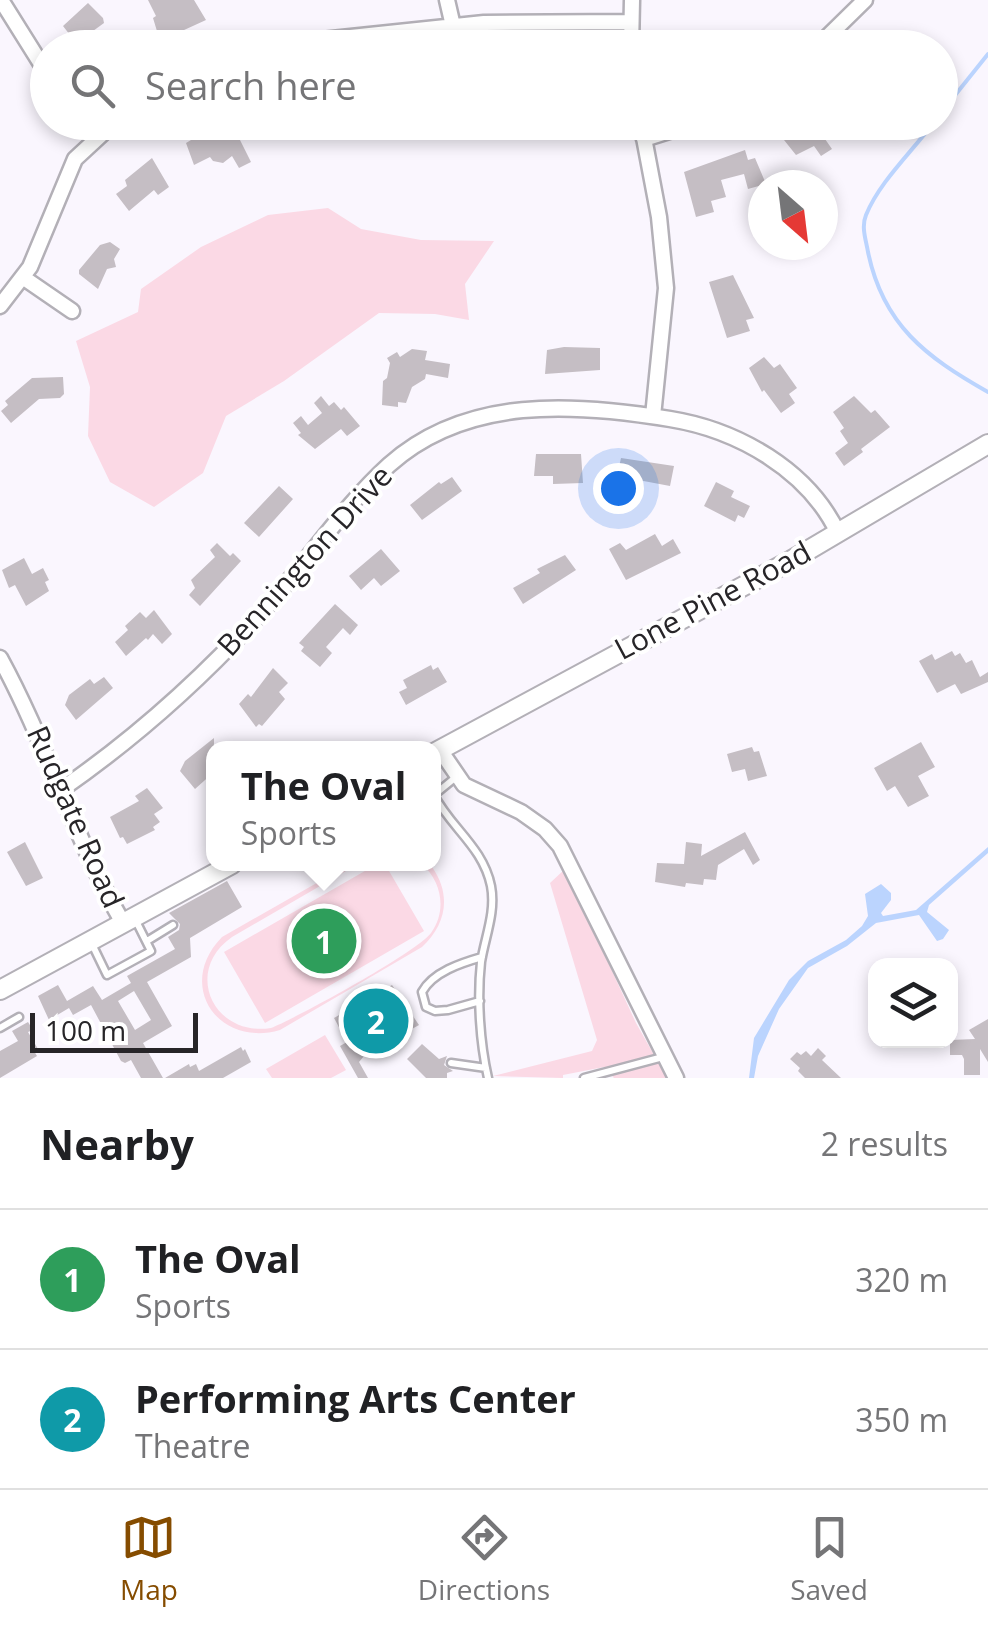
<!DOCTYPE html>
<html lang="en">
<head>
<meta charset="utf-8">
<style>
	body { margin:0; font-family:"Open Sans",sans-serif; background:#f2f2f2; color:#202124 }
	.controls { position:absolute; right:30px; bottom:30px; display:grid; overflow:hidden; border-radius:20px; box-shadow:0 5px 15px #0003 }
	.controls button { width:90px; height:90px; display:grid; place-items:center; padding:0; border:0; border-bottom:2px solid #e0e0e0; background:#fff; color:#202124; font:50px sans-serif }
	.compass { position:absolute; left:748px; top:170px; width:90px; height:90px; border-radius:50%; background:#fff; box-shadow:0 5px 15px #0003; rotate:152deg }
	.scale { position:absolute; left:30px; bottom:25px; width:168px; box-sizing:border-box; padding-left:10px; border:5px solid #272528; border-top:0; font-size:28px; line-height:35px; white-space:nowrap; color:#272528; -webkit-text-stroke:8px #fff; paint-order:stroke }
	.you { position:absolute; left:618px; top:488px; width:35px; height:35px; margin:-25px; border:8px solid #fff; border-radius:50%; background:#1a73e8; box-shadow:0 0 0 15px #1a73e833 }
	.badge { display:grid; place-items:center; width:65px; height:65px; border-radius:50%; background:#854c00; color:#fff; font-size:32px; font-weight:700 }
	.pin { position:absolute; translate:-50% -50%; border:5px solid #fff; box-shadow:0 2px 10px #0006 }
	.popup { position:absolute; left:206px; top:741px; width:235px; height:130px; box-sizing:border-box; display:grid; place-content:center; border-radius:20px; background:#fff; filter:drop-shadow(0 2px 8px #0005); font-size:32px; white-space:nowrap; color:#757577 }
	.popup b { font-size:38px; color:#202124 }
	.popup::after { content:''; position:absolute; left:50%; top:100%; margin-left:-20px; border:20px solid transparent; border-top-color:#fff }
	.list { margin:0; padding:0; list-style:none }
	h2 { display:flex; justify-content:space-between; align-items:center; height:130px; margin:0; padding:0 40px; font-size:42px }
	h2 small { font-size:32px; font-weight:400; color:#757577 }
	.list li { display:grid; grid-template-columns:65px 1fr auto; gap:30px; align-items:center; box-sizing:border-box; height:140px; padding:0 40px; border-top:2px solid #e0e0e0 }
	.list b { display:block; font-size:38px; white-space:nowrap }
	.list p { margin:0; font-size:32px; white-space:nowrap; color:#757577 }
	.list em { font-size:32px; font-style:normal; color:#757577 }
	.icon { flex:none; width:55px; height:55px; fill:none; stroke:currentColor; stroke-width:2; stroke-linecap:round; stroke-linejoin:round }
	.map { position:relative; flex:none; width:988px; height:1078px; overflow:hidden }
	.search { position:absolute; background:#fff; box-shadow:0 5px 15px #0003; left:30px; right:30px; top:30px; height:110px; display:flex; align-items:center; gap:25px; box-sizing:border-box; padding:0 35px; border-radius:55px; color:#757577; font-size:38px }
	.sheet { height:410px; background:#fff }
	nav { display:flex; justify-content:space-around; align-items:center; box-sizing:border-box; height:140px; border-top:2px solid #e0e0e0; background:#fff; font-size:28px; color:#757577 }
	nav a { display:grid; justify-items:center; gap:5px }
	nav .on { color:#854c00 }
	.map>svg:first-child { display:block }
	.green { fill:#fbd9e5 }
	.water { fill:#bbd4fe }
	.lines { fill:none; stroke-linecap:round; stroke-linejoin:round }
	.stream { stroke:#bbd4fe; stroke-width:4 }
	.building { fill:#c5bec4; fill-rule:evenodd }
	.service-casing { stroke:#b3b0b7; stroke-width:11 }
	.minor-casing { stroke:#b3b0b7; stroke-width:19 }
	.tertiary-casing { stroke:#b3b0b7; stroke-width:22 }
	.service { stroke:#fff; stroke-width:6 }
	.minor { stroke:#fff; stroke-width:14 }
	.tertiary { stroke:#fff; stroke-width:18 }
	.labels { text-anchor:middle; stroke-width:8; stroke-linejoin:round; paint-order:stroke }
	.street-label { font-size:30px; fill:#272528; stroke:#fff }
</style>
</head>
<body>
<div class="map">
<svg width="988" height="1078" viewBox="0 0 988 1078">
	<rect width="100%" height="100%" fill="#faf6fe"/>
	<path class="green" d="M328,208L361,229L421,240L494,241L465,284L469,320L435,314L379,313L284,381L226,416L203,473L154,507L110,482L88,436L90,387L76,341L138,312L141,289L201,247L268,215Z
		M350,864H358L232,937C183,971 213,1037 271,1028C297,1018 417,952 431,933C447,911 442,882 422,864L432,867C452,895 446,925 422,947L280,1030C218,1048 175,985 222,937Z
		M377,864H385L424,931L265,1023L224,952Z
		M565,869L636,1023L667,1078H614L604,1067L563,1075V1078L493,1076L592,1051L597,1040L550,883Z
		M325,1035L346,1070L331,1078H272L266,1069Z"/>
	<path class="water" d="M988,847V853L929,905L927,912L949,930L943,939L937,941L919,915L876,923L847,946L808,968L779,1009L758,1056L754,1078H749L754,1038L789,980L808,961L846,940L862,926L868,916L865,894L881,884L891,893V900L881,913L883,916L916,910Z"/>
	<g class="lines">
		<path class="stream" d="M940,114L988,54
			M934,122C912,152 880,181 866,215C861,227 866,240 868,252C883,325 926,357 988,392"/>
	</g>
	<path class="building" d="M148,0H194L206,20L160,41L153,18L156,16Z
		M88,3L103,18L104,23L93,31L104,48H80L63,26Z
		M815,122H843L825,139L832,149L821,156L814,146L796,155L784,140Z
		M212,124L214,128L220,125L226,135L237,134L251,162L239,168L232,156L223,163L213,161L210,157L194,165L186,143L191,140L189,136Z
		M745,150L748,160L755,158L766,184L748,189L744,174L721,180L726,197L711,201L714,212L696,217L684,172Z
		M152,158L169,187L158,195L154,190L129,211L116,194L127,186L125,180Z
		M110,242L120,249L114,259L116,267L107,269L98,289L79,274V270L100,245Z
		M733,275L754,318L746,320L750,331L727,338L709,282Z
		M564,347L600,348V370L545,374L547,350Z
		M412,349L427,351L425,360L450,364L448,378L426,374L425,379L412,387L406,403L398,402V407L382,405L383,381L387,378L390,363L387,358L397,352L400,357Z
		M764,357L774,368L780,364L797,388L789,394L795,403L781,413L764,390L762,392L749,368Z
		M63,377L64,394L60,398L39,399L11,423L1,411L8,405L5,401L32,378Z
		M321,396L329,406L334,402L341,410L344,407L360,426L347,436L341,429L315,449L298,435L301,433L293,423L301,416L308,425L322,413L314,403Z
		M854,396L871,413L875,410L890,427L861,449L863,452L844,466L835,453L848,443L840,431L844,428L833,412Z
		M536,454H581L583,483L553,484V476H534Z
		M621,458L674,466L670,486L617,476Z
		M452,477L462,491L422,520L410,505L439,482L441,484Z
		M716,482L734,491L731,497L750,506L744,518L738,515L735,522L704,506Z
		M279,486L293,499L259,537L244,523Z
		M655,534L662,546L673,539L681,553L626,580L609,549L620,543L626,550Z
		M217,543L230,556L233,553L241,561L200,606L189,595L195,588L191,580L215,557L210,550Z
		M381,549L400,571L381,586L374,578L361,590L349,576Z
		M565,555L576,570L523,604L513,588L540,573L537,569Z
		M24,558L32,574L43,568L49,580L45,582L49,591L26,606L15,585L9,588L2,570Z
		M335,604L358,625L350,635L343,628L326,647L332,653L320,667L301,651L304,647L299,643Z
		M154,610L172,634L162,644L153,634L148,640L146,638L126,656L115,642L128,630L125,626L140,612L146,618Z
		M952,651L955,656L960,653L966,663L972,660L980,677L988,672V682L961,694L955,684L937,693L919,661L932,654L935,660Z
		M431,665L433,670L438,667L447,682L406,705L399,692L407,688L403,680Z
		M273,668L288,683L279,692L285,699L262,726L259,724L256,727L239,704L248,694L251,697Z
		M104,677L113,688L76,720L65,705L69,695L90,679L94,684Z
		M214,738V772L195,789L180,771L185,761Z
		M921,742L935,767L918,776L929,796L908,807L895,786L887,791L874,768Z
		M752,747L754,752L759,751L767,776L748,781L745,769L732,772L727,754Z
		M147,788L163,808L154,814L160,822L153,827L155,830L127,844L123,837L120,838L110,817L139,801L135,796Z
		M745,832L760,860L753,865L744,849L718,865L716,880L704,879L703,885L686,883L685,887L655,882L657,863L684,864L686,842L702,844L701,856Z
		M25,842L43,878L26,886L7,852Z
		M227,881L242,907L190,938L191,957L147,982L172,1026L143,1043L163,1078H141L131,1060L125,1063L121,1061L91,1005L73,1015L69,1008L49,1020L38,996L58,985L67,1001L93,986L102,1000L131,983L127,976L175,949L168,937L179,930L180,924L169,913ZM134,991L151,1020L135,1030L118,1001Z
		M392,985L419,1025L364,1056L359,1062L368,1078H358L340,1046L347,1042L334,1018Z
		M988,1019V1062L980,1049V1075H964V1059L962,1055H950V1040L975,1039L969,1030Z
		M28,1022L33,1030L28,1032L38,1049L34,1051L37,1056L0,1078V1051L18,1041L12,1031Z
		M422,1044L439,1059L447,1056L444,1065L453,1071L447,1073V1078H426L407,1059Z
		M241,1047L243,1051L245,1049L251,1062L223,1078H165L189,1064L190,1067L196,1064L199,1071Z
		M818,1048L826,1056L822,1060L841,1078H805L798,1071L800,1068L790,1059L797,1052L801,1055L806,1051L811,1056Z"/>
	<g class="lines">
		<defs>
			<path id="service" d="M456,777L434,795C451,828 483,847 491,886C496,912 485,937 481,962C477,998 480,1043 488,1078
				M147,941L173,925
				M91,942L107,975L151,951L135,919
				M480,1001L448,1010L435,1011L426,1007L422,992C433,972 461,963 482,957
				M0,1028L19,1017
				M451,1063L486,1068
				M584,1078L663,1057"/>
			<path id="minor" d="M1,0L48,75
				M447,0L453,26
				M280,48L322,40L484,23L631,22
				M631,48L632,0
				M816,48L865,0
				M641,122L659,217L666,288L653,416
				M644,139L698,122
				M24,278L72,311
				M0,306L30,267L75,159L115,122
				M0,658C47,744 74,838 123,923
				M440,750L464,785L521,812L545,829L560,846L676,1078
				M62,789C138,736 209,672 270,603C310,558 344,506 389,465C466,396 574,403 670,419C738,430 808,470 838,533"/>
			<path id="tertiary" d="M434,753L790,561L988,444
				M0,990L232,864"/>
		</defs>
		<use href="#service" class="service-casing"/>
		<use href="#minor" class="minor-casing"/>
		<use href="#tertiary" class="tertiary-casing"/>
		<use href="#service" class="service"/>
		<use href="#minor" class="minor"/>
		<use href="#tertiary" class="tertiary"/>
	</g>
	<g class="labels">
		<g class="street-label">
			<text transform="translate(305 561) rotate(-48)" y="10">Bennington Drive</text>
			<text transform="translate(713 601) rotate(-28)" y="10">Lone Pine Road</text>
			<text transform="translate(75 817) rotate(66)" y="10">Rudgate Road</text>
		</g>
	</g>
</svg>
<div class="controls">
<button><svg class="icon" aria-label="layers" viewBox="0 0 24 24"><path d="M12 4l9 5-9 5-9-5zM3 14l9 5 9-5"/></svg></button>
</div>
<svg class="compass" viewBox="-18 -18 36 36"><path d="M0-13l5 13h-10z" fill="#e53935"/><path d="M0 13l5-13h-10z" fill="#757577"/></svg>
<div class="scale">100 m</div>
<div class="you"></div>
<div class="pin badge" style="left:324px;top:941px;background:#2e9e5b">1</div>
<div class="popup"><b>The Oval</b>Sports</div>
<div class="pin badge" style="left:376px;top:1021px;background:#0f9aa8">2</div>
<div class="search"><svg class="icon" aria-label="search" viewBox="0 0 24 24"><circle cx="10" cy="10" r="6"/><path d="M15 15l6 6"/></svg>Search here</div>
</div>
<section class="sheet">
<h2>Nearby<small>2 results</small></h2>
<ul class="list">
<li><span class="badge" style="background:#2e9e5b">1</span><div><b>The Oval</b><p>Sports</p></div><em>320 m</em></li>
<li><span class="badge" style="background:#0f9aa8">2</span><div><b>Performing Arts Center</b><p>Theatre</p></div><em>350 m</em></li>
</ul>
</section>
<nav>
<a class="on"><svg class="icon" aria-label="map" viewBox="0 0 24 24"><path d="M3 6l6-2 6 2 6-2v14l-6 2-6-2-6 2zM9 4v14M15 6v14"/></svg>Map</a>
<a><svg class="icon" aria-label="directions" viewBox="0 0 24 24"><path d="M12 3l9 9-9 9-9-9zM9 14v-3h6M13 9l2 2-2 2"/></svg>Directions</a>
<a><svg class="icon" aria-label="saved" viewBox="0 0 24 24"><path d="M7 4h10v16l-5-4-5 4z"/></svg>Saved</a>
</nav>
</body>
</html>
